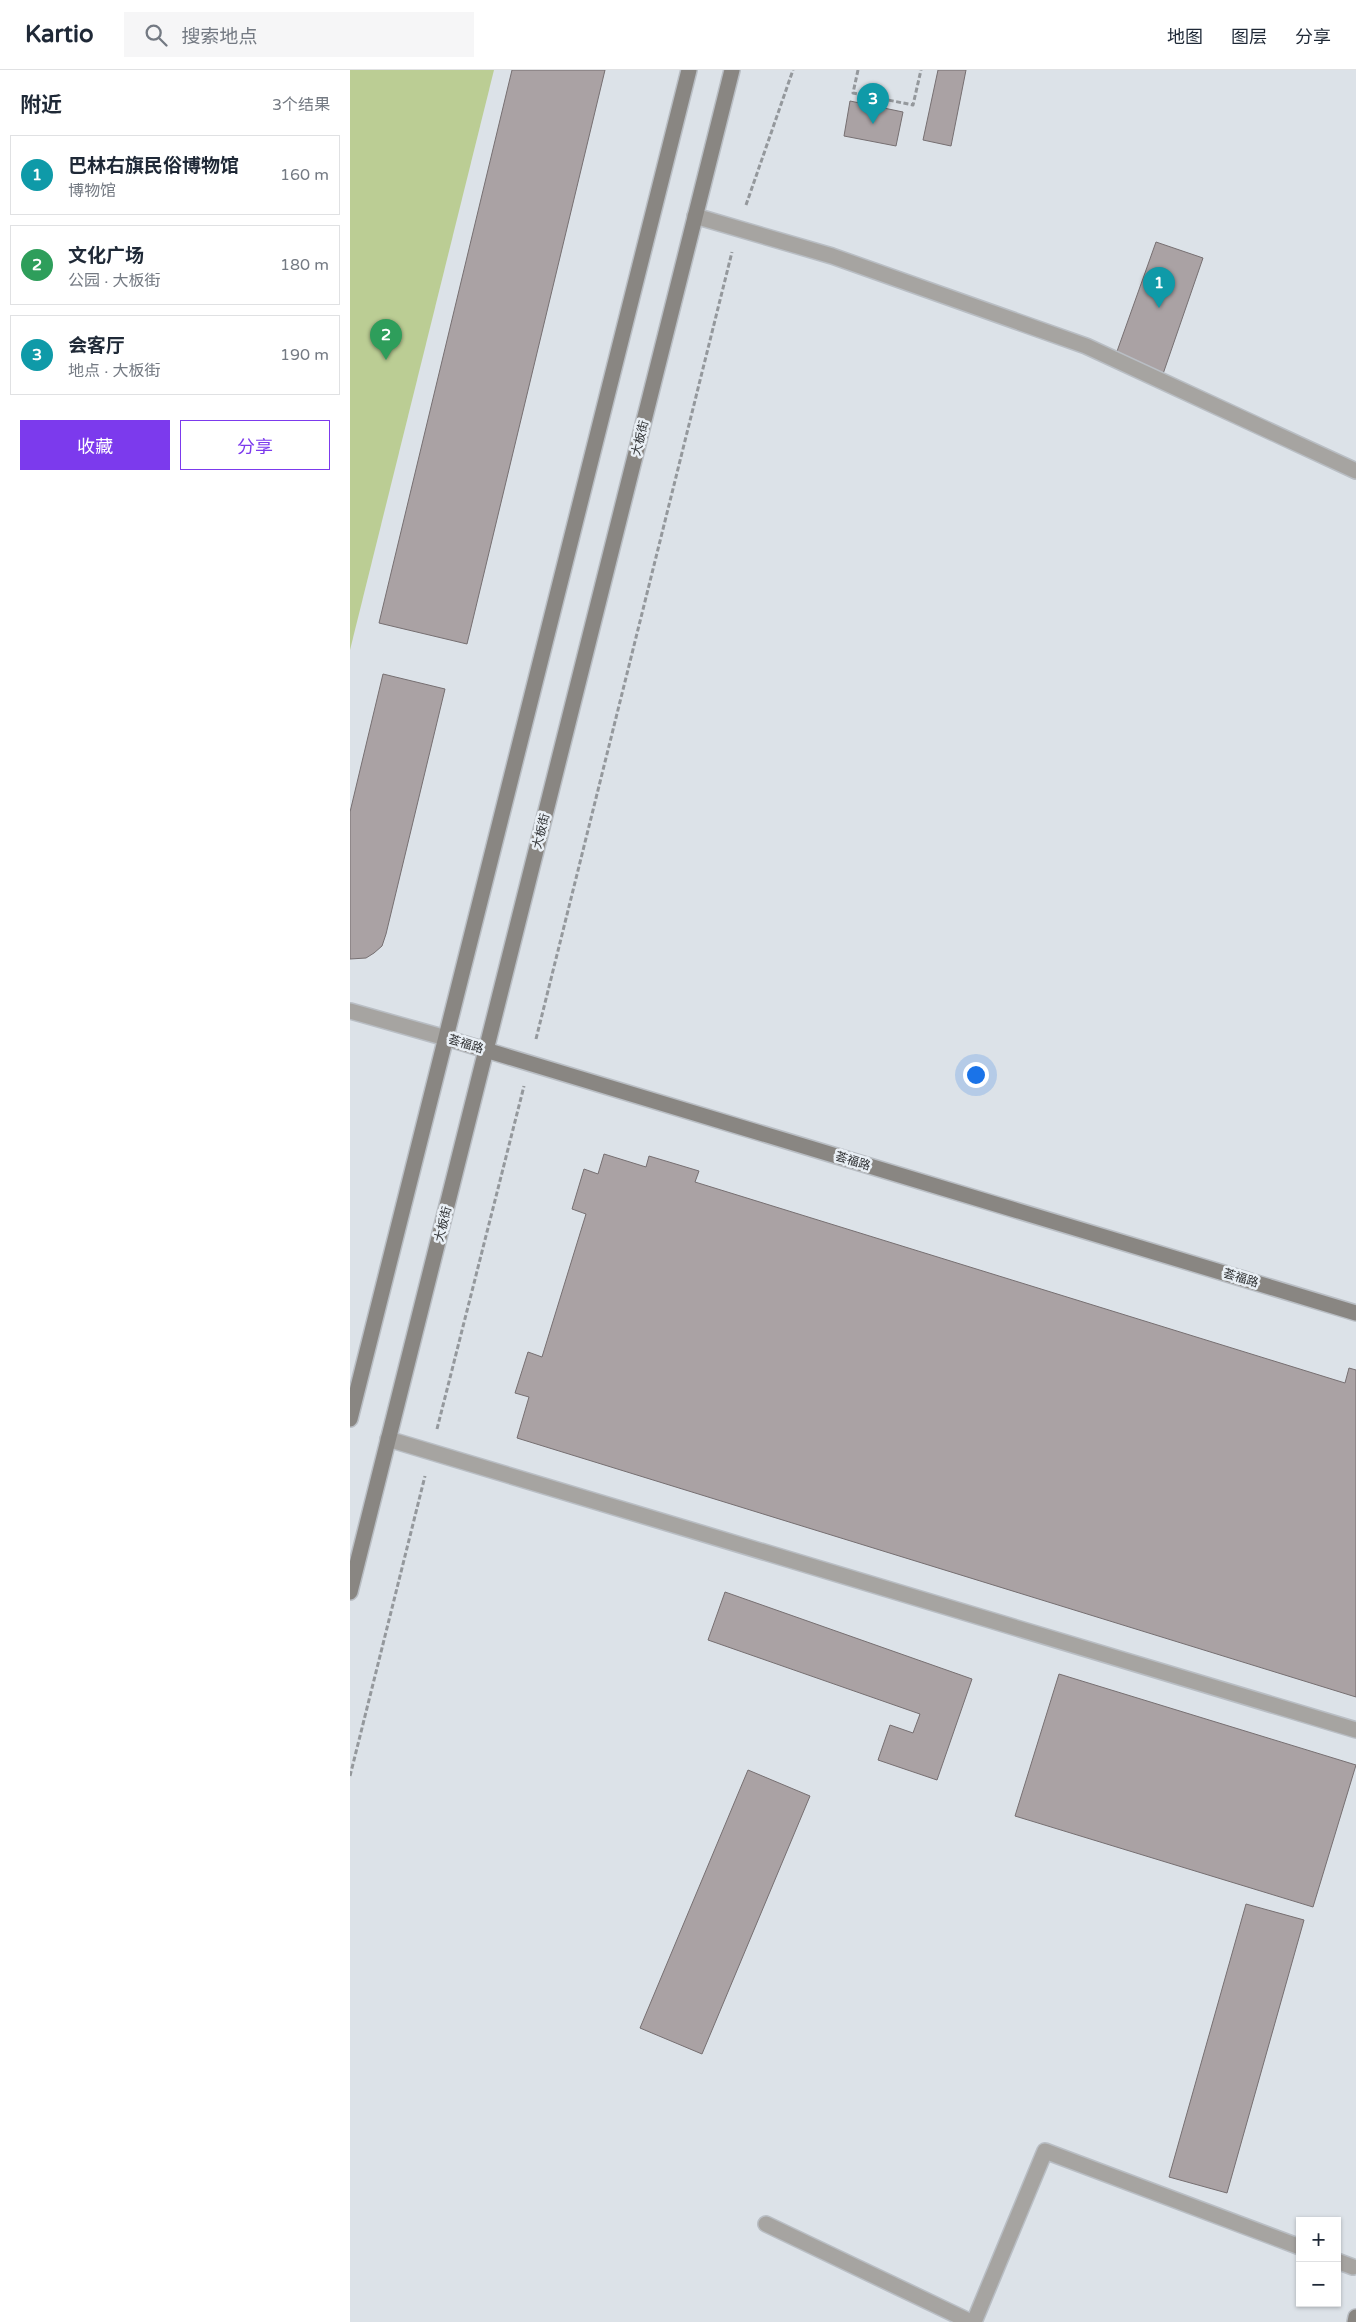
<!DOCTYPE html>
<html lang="zh">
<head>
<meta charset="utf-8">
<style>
	body { margin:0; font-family:"Varela Round","Noto Sans SC",sans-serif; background:#f6f6f7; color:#1f2937 }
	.controls { position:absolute; right:15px; bottom:15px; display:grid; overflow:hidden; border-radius:0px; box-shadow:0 1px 4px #0004 }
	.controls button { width:45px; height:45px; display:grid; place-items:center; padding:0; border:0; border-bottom:1px solid #e0e1e3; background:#fff; color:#1f2937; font:25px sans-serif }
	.you { position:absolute; left:625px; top:1004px; width:18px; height:18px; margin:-12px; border:4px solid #fff; border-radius:50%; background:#1a73e8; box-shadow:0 0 0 8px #1a73e833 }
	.badge { display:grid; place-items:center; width:32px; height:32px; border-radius:50%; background:#7c3aed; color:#fff; font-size:16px; font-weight:700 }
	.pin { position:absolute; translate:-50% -41px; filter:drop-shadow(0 1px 2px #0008) }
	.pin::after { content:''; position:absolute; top:26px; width:18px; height:15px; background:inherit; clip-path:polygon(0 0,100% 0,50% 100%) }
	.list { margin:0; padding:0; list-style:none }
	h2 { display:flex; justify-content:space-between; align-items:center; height:65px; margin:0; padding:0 20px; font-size:21px }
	h2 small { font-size:16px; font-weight:400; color:#747a83 }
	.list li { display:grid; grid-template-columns:32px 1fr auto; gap:15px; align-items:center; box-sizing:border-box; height:80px; margin:0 10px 10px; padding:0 10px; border:1px solid #e0e1e3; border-radius:0px }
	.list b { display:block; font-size:19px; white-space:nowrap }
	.list p { margin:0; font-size:16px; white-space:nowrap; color:#747a83 }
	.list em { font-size:16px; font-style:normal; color:#747a83 }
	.actions { display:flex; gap:10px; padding:15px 20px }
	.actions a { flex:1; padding:11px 0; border:1px solid #7c3aed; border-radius:0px; text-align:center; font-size:18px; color:#7c3aed }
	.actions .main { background:#7c3aed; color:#fff }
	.icon { flex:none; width:28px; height:28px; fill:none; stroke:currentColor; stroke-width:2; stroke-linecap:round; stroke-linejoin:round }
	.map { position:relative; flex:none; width:1006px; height:2252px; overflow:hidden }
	header { display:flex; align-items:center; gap:30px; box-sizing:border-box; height:70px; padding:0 25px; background:#fff; border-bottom:1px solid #e0e1e3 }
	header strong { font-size:24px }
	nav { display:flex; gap:28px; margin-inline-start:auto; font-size:18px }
	.search { width:350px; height:45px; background:#f6f6f7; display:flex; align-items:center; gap:12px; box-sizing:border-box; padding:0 18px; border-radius:0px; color:#747a83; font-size:19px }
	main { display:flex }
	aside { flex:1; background:#fff }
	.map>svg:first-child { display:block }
	.green { fill:#bbcd94 }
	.building { fill:#aaa2a4; stroke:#766f71 }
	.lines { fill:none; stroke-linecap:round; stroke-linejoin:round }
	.lane-casing { stroke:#b9bec4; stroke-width:18 }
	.street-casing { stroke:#b9bec4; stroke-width:18 }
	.secondary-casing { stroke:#b9bec4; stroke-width:18 }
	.path { stroke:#94989c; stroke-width:3; stroke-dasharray:5 2.5; stroke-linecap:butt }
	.lane { stroke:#a6a4a1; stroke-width:15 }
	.street { stroke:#a6a4a1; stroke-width:15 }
	.secondary { stroke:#898682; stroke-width:15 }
	.labels { text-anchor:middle; stroke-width:5; stroke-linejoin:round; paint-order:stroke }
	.street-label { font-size:12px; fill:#2e3032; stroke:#e9eff5 }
</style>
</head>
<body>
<header>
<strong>Kartio</strong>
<div class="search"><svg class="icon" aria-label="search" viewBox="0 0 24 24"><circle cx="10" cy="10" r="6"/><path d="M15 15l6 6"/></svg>搜索地点</div>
<nav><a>地图</a><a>图层</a><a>分享</a></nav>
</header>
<main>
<aside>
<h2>附近<small>3个结果</small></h2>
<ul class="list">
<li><span class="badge" style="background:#0f9aa8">1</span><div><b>巴林右旗民俗博物馆</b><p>博物馆</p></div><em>160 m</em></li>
<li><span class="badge" style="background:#2e9e5b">2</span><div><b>文化广场</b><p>公园 · 大板街</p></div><em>180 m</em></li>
<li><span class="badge" style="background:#0f9aa8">3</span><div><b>会客厅</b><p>地点 · 大板街</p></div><em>190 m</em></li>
</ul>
<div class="actions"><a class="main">收藏</a><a>分享</a></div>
</aside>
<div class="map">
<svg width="1006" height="2252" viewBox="0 0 1006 2252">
	<rect width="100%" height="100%" fill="#dce2e8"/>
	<path class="green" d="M0,0H144L0,580Z"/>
	<path class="building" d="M162,0H255L117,574L29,553Z
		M588,0H616L601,76L573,70Z
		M500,31L553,42L546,76L494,66Z
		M806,172L853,188L813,304L765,287Z
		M33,604L95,619L36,864L32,876L24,883L16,888L0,889V742Z
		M254,1084L296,1097L299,1086L349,1101L345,1112L995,1313L999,1298L1006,1300V1627L167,1368L179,1327L165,1323L178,1282L192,1287L236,1144L222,1139L234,1099L248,1104Z
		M375,1522L622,1609L587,1710L528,1690L540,1655L563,1663L570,1644L358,1570Z
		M709,1604L1006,1695L963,1837L665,1746Z
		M398,1700L460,1726L352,1984L290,1958Z
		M896,1834L954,1850L877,2123L819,2107Z"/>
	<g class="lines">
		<defs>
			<path id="lane" d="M416,2154L621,2252
				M987,2191L1003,2197
				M624,2252L695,2081L950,2177"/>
			<path id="street" d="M345,146L482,186L736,276L1006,401
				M0,941L96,968
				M38,1369L1006,1660"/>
			<path id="secondary" d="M96,968L1006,1243
				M0,1349L339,0
				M0,1522L382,0
				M1005,2252L1006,2247"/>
		</defs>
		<use href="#lane" class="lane-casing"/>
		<use href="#street" class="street-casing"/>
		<use href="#secondary" class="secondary-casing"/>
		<path class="path" d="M508,0L503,23L563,35L571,0
			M396,135L443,0
			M186,969L382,182
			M87,1359L174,1016
			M0,1706L75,1406"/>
		<use href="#lane" class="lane"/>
		<use href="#street" class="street"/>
		<use href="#secondary" class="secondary"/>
	</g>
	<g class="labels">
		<g class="street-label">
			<text transform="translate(290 368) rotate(-76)" y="4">大板街</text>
			<text transform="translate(191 761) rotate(-76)" y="4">大板街</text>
			<text transform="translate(116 974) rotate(17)" y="4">荟福路</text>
			<text transform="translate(503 1091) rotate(17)" y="4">荟福路</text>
			<text transform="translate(93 1154) rotate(-76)" y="4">大板街</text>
			<text transform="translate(891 1208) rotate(17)" y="4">荟福路</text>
		</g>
	</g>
</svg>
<div class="controls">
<button>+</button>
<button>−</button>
</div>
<div class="you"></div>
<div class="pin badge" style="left:809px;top:238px;background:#0f9aa8">1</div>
<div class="pin badge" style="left:36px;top:290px;background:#2e9e5b">2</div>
<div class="pin badge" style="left:523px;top:54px;background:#0f9aa8">3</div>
</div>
</main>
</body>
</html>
